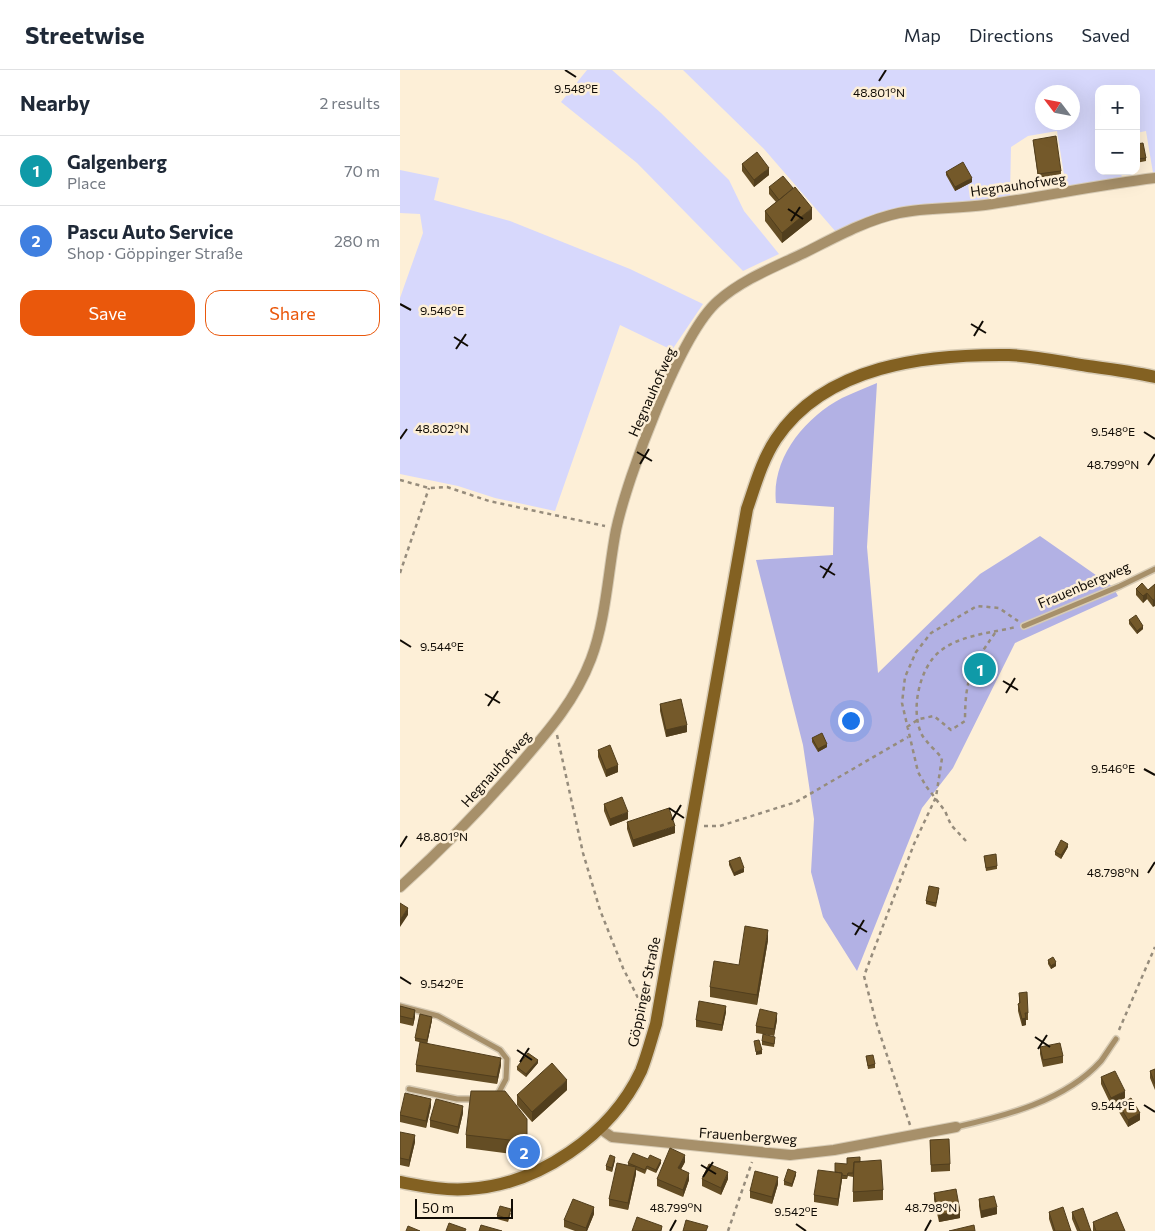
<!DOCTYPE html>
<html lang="en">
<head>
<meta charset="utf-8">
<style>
	body { margin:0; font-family:Commissioner,sans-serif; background:#f6f6f7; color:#1f2937 }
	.controls { position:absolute; right:15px; top:15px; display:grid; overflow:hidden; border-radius:10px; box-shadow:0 5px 20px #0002 }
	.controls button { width:45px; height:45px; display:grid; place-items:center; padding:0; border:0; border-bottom:1px solid #e0e1e3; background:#fff; color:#1f2937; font:25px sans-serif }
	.compass { position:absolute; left:635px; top:15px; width:45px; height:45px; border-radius:50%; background:#fff; box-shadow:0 5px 20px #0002; rotate:302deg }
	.scale { position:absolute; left:15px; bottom:12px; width:98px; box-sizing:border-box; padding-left:5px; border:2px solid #110c05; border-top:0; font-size:14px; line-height:18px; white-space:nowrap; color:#110c05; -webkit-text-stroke:4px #fdefd7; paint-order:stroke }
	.you { position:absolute; left:450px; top:650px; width:18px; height:18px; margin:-12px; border:4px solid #fff; border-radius:50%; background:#1a73e8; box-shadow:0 0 0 8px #1a73e833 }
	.badge { display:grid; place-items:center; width:32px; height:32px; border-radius:50%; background:#ea580c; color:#fff; font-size:16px; font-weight:700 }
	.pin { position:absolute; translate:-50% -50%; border:2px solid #fff; box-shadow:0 1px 5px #0006 }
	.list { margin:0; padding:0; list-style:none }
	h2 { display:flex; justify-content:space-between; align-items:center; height:65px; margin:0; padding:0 20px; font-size:21px }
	h2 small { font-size:16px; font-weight:400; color:#747a83 }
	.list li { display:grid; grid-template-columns:32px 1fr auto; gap:15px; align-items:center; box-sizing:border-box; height:70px; padding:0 20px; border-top:1px solid #e0e1e3 }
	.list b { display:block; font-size:19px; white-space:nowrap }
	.list p { margin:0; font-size:16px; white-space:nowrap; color:#747a83 }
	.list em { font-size:16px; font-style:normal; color:#747a83 }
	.actions { display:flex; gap:10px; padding:15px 20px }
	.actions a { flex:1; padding:11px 0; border:1px solid #ea580c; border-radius:15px; text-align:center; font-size:18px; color:#ea580c }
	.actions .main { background:#ea580c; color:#fff }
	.map { position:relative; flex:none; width:755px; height:1161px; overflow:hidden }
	header { display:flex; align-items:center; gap:30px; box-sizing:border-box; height:70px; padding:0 25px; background:#fff; border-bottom:1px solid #e0e1e3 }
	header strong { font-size:24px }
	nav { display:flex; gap:28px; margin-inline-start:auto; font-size:18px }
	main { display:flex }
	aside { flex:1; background:#fff }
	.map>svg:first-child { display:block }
	.green { fill:#d7d8fc; fill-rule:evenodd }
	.forest { fill:#b2b1e4 }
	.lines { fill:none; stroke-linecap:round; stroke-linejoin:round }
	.lane-casing { stroke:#d7cbb5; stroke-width:8 }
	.street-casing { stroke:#d7cbb5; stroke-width:12 }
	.secondary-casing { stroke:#d7cbb5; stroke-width:15 }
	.path { stroke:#968c7c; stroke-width:2.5; stroke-dasharray:4 4; stroke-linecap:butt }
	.lane { stroke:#a7906a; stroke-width:5 }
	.street { stroke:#a7906a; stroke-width:10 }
	.secondary { stroke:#836122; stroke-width:12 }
	.wall { fill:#644d24 }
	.shaded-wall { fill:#513e1d }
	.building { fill:#74592a; stroke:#513e1d }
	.ticks { fill:none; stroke:#110c05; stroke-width:2 }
	.labels { text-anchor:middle; stroke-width:5; stroke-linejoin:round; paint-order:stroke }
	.street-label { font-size:14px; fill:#110c05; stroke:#fdefd7 }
	.ticks-label { font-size:12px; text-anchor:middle; fill:#110c05; stroke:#fdefd7; stroke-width:5; stroke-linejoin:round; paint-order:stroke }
</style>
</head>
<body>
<header>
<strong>Streetwise</strong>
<nav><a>Map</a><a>Directions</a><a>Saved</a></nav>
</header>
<main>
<aside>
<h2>Nearby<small>2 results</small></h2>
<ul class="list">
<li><span class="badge" style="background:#0f9aa8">1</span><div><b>Galgenberg</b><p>Place</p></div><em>70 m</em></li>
<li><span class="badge" style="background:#3f7fe0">2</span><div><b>Pascu Auto Service</b><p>Shop · Göppinger Straße</p></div><em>280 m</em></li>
</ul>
<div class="actions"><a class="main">Save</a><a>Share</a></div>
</aside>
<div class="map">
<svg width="755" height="1161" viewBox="0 0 755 1161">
	<rect width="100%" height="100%" fill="#fdefd7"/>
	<path class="green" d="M187,0H212L261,43L329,110L344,141L379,184L343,201L237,93L161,32Z
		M283,0H755V103H753L746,61L736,63V19H699V101H721L722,109L666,117L657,61L628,66L611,77L610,126L436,162L364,79ZM642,22H672V52H642Z
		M0,100L39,108L34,130L110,151L230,199L303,234L272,280L220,255L155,441L95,428L58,416L0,404V228L23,163L20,144L0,143Z"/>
	<path class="forest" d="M477,313L467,477L478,603L580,504L640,466L713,517L718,526L615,573L553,698L522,738L457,901L423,847L411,802L414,749L403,675L356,490L433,485L434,437L376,433C371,389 404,348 442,328C453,323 465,318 477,313Z"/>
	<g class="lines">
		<defs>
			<path id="lane" d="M624,556L720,516L755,499
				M0,936L38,946L100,980L107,989L106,1009L98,1024
				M9,1019L57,1029H75
				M556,1057C605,1046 665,1031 701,991C706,984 711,976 716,969"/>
			<path id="street" d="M0,817C40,781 77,743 113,702C143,667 174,634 191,589C206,550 208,501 216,460C227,408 280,264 318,231C343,209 375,197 404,183C434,168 466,150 499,143C527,137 556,139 585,135C641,127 698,115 755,108
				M199,1058L212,1067L390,1085L434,1080L556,1057"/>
			<path id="secondary" d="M0,1112C22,1116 46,1121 68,1119C138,1115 211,1065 241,1001C247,986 251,970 256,954L347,439C355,416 362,390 376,369C425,295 527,284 609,285C635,286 662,292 688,296C710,299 733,302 755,307"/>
		</defs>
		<use href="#lane" class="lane-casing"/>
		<use href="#street" class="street-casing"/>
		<use href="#secondary" class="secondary-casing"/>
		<path class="path" d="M0,410L29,418L47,417L89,431L205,456
			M0,503L29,418
			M507,657L519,649L534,646L551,660L565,651C565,609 571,597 595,563
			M157,665L183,783L200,840L223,898L246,944
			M304,756H320L396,732L508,667
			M566,771L551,755L545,741L526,716L518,702L502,633L505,607L516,582L531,563L577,536L599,538L618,551
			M719,960L755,877
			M510,1055L476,952L464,906L514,774L536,727L542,688C536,681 527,673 522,665C510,641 519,599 539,582C559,565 591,563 616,557
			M328,1161L352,1092"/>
		<use href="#lane" class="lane"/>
		<use href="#street" class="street"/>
		<use href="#secondary" class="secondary"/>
	</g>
	<path class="wall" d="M633,70L661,101V104L638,108Z
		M736,74L746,88V91L736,93Z
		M342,94L369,105L354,117L342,101Z
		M546,102L572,112L555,121L546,105Z
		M369,117L412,149L382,173L365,151V141L376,132L369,124Z
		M755,514L753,537L747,529L743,533L736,525V519L748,520Z
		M729,550L743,559L737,564L729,554Z
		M260,634L287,662L266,667L260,641Z
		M412,668L427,677L418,682L412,672Z
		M198,680L218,702L206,707L198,687Z
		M204,734L228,749L210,756L204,741Z
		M227,752L275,763L233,777L227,759Z
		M668,777L661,789L655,785V782Z
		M584,786L597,796V799L586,801Z
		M329,791L344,802L334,806L329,795Z
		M539,821L536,837L526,834V831Z
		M368,870L357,935L310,927V917L339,895Z
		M648,890L656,896L651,899L648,894Z
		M619,923L628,943V950H626V955L622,956L618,941V934L619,933Z
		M0,936L15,947L13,956L0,953Z
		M326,942L322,961L296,957V950Z
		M32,950L27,974L15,971V968Z
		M377,950L374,966L356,963V956Z
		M375,970L374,977L362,975V971Z
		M640,977L663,986V993L643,997L640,984Z
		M466,986L475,994V998L468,999Z
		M138,993L126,1007L117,1000V997Z
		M16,995H101L97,1014L16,1002Z
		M755,999V1020L750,1008V1001Z
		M701,1007L725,1028L711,1035L701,1014Z
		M167,1020L132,1052L117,1035V1025Z
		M719,1035L740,1050L728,1057L719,1042Z
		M31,1036L26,1058L0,1052V1045Z
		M63,1043L58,1064L30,1057V1050Z
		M127,1049V1086L66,1078V1065Z
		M0,1062L15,1072L9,1097L0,1095Z
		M530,1070L550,1094V1101L531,1102Z
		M248,1089L261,1093L256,1103L247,1099L245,1104L236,1100V1104L228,1140L209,1136V1129L228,1096V1093Z
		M215,1090L212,1102L206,1100V1096Z
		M285,1092L281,1099L289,1110L283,1127L257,1116V1109Z
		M460,1092L483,1120V1130L453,1132V1102V1107L448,1106L447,1109H442L438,1136L414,1132V1125L435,1102L447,1094Z
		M396,1105L392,1117L384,1115V1111Z
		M302,1109H328L321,1125L302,1116Z
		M378,1114L372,1134L350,1128V1121Z
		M534,1123L560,1148L539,1152L534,1130Z
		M579,1129L597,1144L581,1148L579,1136Z
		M649,1142L671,1161H653L649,1149Z
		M672,1142L691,1161H677L672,1149Z
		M111,1143L108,1152L97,1149V1145Z
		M194,1144L187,1161H175L164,1157V1150Z
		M693,1152L725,1161H693Z"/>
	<path class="shaded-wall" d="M369,98V105L354,117V110Z
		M572,108V112L555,121V117Z
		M412,138V149L382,173V163Z
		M747,523V529L743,533V526Z
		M755,529V536L753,537V530Z
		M743,556V559L737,564V561Z
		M287,655V662L266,667V660Z
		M427,674V677L418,682V679Z
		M218,695V702L206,707V700Z
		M228,742V749L210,756V749Z
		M275,756V763L233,777V770Z
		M668,774V777L661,789V785Z
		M344,798V802L334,806V803Z
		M8,838V845L0,857V850Z
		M368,860V870L357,935V925Z
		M656,892V896L651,899V896Z
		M326,936V942L322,961V955Z
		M15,940V947L13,956V949Z
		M377,943V950L374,966V959Z
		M32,947V950L27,974V970Z
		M626,948V955L622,956V949Z
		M362,980V984L356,985V982Z
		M101,988V995L97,1014V1007Z
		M138,990V993L126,1007V1004Z
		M167,1010V1020L132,1052V1042Z
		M725,1021V1028L711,1035V1028Z
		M31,1029V1036L26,1058V1051Z
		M63,1036V1043L58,1064V1057Z
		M740,1043V1050L728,1057V1050Z
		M15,1065V1072L9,1097V1090Z
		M285,1085V1092L278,1105V1098Z
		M215,1087V1090L212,1102V1098Z
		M261,1090V1093L256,1103V1100Z
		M236,1097V1104L228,1140V1133Z
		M328,1102V1109L321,1125V1118Z
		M396,1102V1105L392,1117V1114Z
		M289,1103V1110L283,1127V1120Z
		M442,1103V1110L438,1136V1129Z
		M378,1107V1114L372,1134V1127Z
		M194,1137V1144L187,1161H186V1158Z
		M597,1137V1144L581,1148V1141Z
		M560,1141V1148L539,1152V1145Z"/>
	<path class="building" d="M656,66L661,101L638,104L633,70Z
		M743,73L746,88L736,89V74Z
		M357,82L369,98L354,110L342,94Z
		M563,92L572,108L555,117L546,102Z
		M383,106L393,118L379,130L369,117Z
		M395,117L412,138L382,163L365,141Z
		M742,513L748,520L755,514V529L753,530L747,523L743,526L736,519Z
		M736,545L743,556L737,561L729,550Z
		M281,629L287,655L266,660L260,634Z
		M422,663L427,674L418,679L412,668Z
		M210,675L218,695L206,700L198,680Z
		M222,727L228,742L210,749L204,734Z
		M269,738L275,756L233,770L227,752Z
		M661,770L668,774L661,785L655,782Z
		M596,784L597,796L586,798L584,786Z
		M340,787L344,798L334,803L329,791Z
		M529,816L539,818L536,833L526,831Z
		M0,833L8,838L0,850Z
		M345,856L368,860L357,925L310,917L314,891L339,895Z
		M653,887L656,892L651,896L648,890Z
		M627,922L628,943H625L626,948L622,949L618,934L620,933L619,923Z
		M299,931L326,936L322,955L296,950Z
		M0,936L15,940L13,949L0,946Z
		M360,939L377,943L374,959L356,956Z
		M20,944L32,947L27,970L15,968Z
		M363,964L375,967L374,974L362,971Z
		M359,970L362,980L356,982L354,971Z
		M20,972L101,988L97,1007L16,995Z
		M660,973L663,986L643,990L640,977Z
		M128,983L138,990L126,1004L117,997Z
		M473,985L475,994L468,996L466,986Z
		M152,993L167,1010L132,1042L117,1025Z
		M755,999V1014L750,1001Z
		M715,1001L725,1021L711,1028L701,1007Z
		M71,1021H105L127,1049V1072L66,1065Z
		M5,1023L31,1029L26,1051L0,1045Z
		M731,1028L740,1043L728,1050L719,1035Z
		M36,1029L63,1036L58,1057L30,1050Z
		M0,1062L15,1065L9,1090L0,1088Z
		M549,1069L550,1094L531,1095L530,1070Z
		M270,1078L285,1085L278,1098L289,1103L283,1120L257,1109Z
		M233,1083L248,1089L250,1085L261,1090L256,1100L247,1096L245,1100L228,1093Z
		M210,1085L215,1087L212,1098L206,1096Z
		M460,1087V1092H454L453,1103H448L447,1106L442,1105V1103L435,1102V1093L447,1094V1088Z
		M481,1090L483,1120L453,1122L454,1092Z
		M217,1093L236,1097L228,1133L209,1129Z
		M309,1094L328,1102L321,1118L302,1109Z
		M388,1099L396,1102L392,1114L384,1111Z
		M418,1100L442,1103L438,1129L414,1125Z
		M355,1101L378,1107L372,1127L350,1121Z
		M556,1119L560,1141L539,1145L534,1123Z
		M594,1126L597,1137L581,1141L579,1129Z
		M173,1129L194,1137L186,1158L164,1150Z
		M100,1136L111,1139L108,1149L97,1145Z
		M663,1137L671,1161H655L649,1142Z
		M683,1138L691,1161H680L672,1142Z
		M717,1142L725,1161H696L693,1152Z
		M237,1147L262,1156L261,1161H232Z
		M286,1150L308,1156L306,1161H283Z
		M49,1153L66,1159L65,1161H46Z
		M81,1155L102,1161H79Z
		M574,1155L575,1161H549Z
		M8,1156L20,1161H6Z"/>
	<path class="ticks" d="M165,0L176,7M479,11L486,0M388,139L403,149M391,151L400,137M0,234L11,240M571,254L586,263M574,266L583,251M54,267L68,276M56,279L66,264M744,362L755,369M0,369L7,359M237,382L252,391M240,394L249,379M748,395L755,384M420,496L435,505M423,508L432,493M0,570L11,577M603,611L618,620M606,623L615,608M85,624L100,633M88,636L98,621M744,699L755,705M269,738L284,748M272,750L281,735M0,777L7,766M748,803L755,792M452,853L467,862M455,865L464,850M0,907L11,914M635,967L650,977M638,979L647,965M117,980L132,990M120,992L129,978M744,1035L755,1042M301,1095L316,1104M303,1107L313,1092M396,1154L406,1161M270,1161L276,1150M525,1161L531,1150"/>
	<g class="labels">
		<g class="street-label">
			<text transform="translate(618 115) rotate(-8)" y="5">Hegnauhofweg</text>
			<text transform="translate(252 322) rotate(-66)" y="5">Hegnauhofweg</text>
			<text transform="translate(684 515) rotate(-23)" y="5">Frauenbergweg</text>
			<text transform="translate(96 699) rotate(-48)" y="5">Hegnauhofweg</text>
			<text transform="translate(244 922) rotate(-78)" y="5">Göppinger Straße</text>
			<text transform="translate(348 1066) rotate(4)" y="5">Frauenbergweg</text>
		</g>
	</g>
	<g class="ticks-label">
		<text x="176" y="23">9.548°E</text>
		<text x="479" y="27">48.801°N</text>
		<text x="42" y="245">9.546°E</text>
		<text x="42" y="363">48.802°N</text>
		<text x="713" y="366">9.548°E</text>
		<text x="713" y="399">48.799°N</text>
		<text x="42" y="581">9.544°E</text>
		<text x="713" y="703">9.546°E</text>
		<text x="42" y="771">48.801°N</text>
		<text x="713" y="807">48.798°N</text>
		<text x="42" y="918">9.542°E</text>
		<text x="713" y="1040">9.544°E</text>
		<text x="276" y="1142">48.799°N</text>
		<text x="531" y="1142">48.798°N</text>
		<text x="396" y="1146">9.542°E</text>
	</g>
</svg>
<div class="controls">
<button>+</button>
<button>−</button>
</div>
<svg class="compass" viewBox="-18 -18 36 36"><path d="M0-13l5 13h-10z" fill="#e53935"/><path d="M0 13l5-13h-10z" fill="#747a83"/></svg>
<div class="scale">50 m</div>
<div class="you"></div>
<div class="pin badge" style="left:580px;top:599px;background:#0f9aa8">1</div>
<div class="pin badge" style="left:124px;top:1082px;background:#3f7fe0">2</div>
</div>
</main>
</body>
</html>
